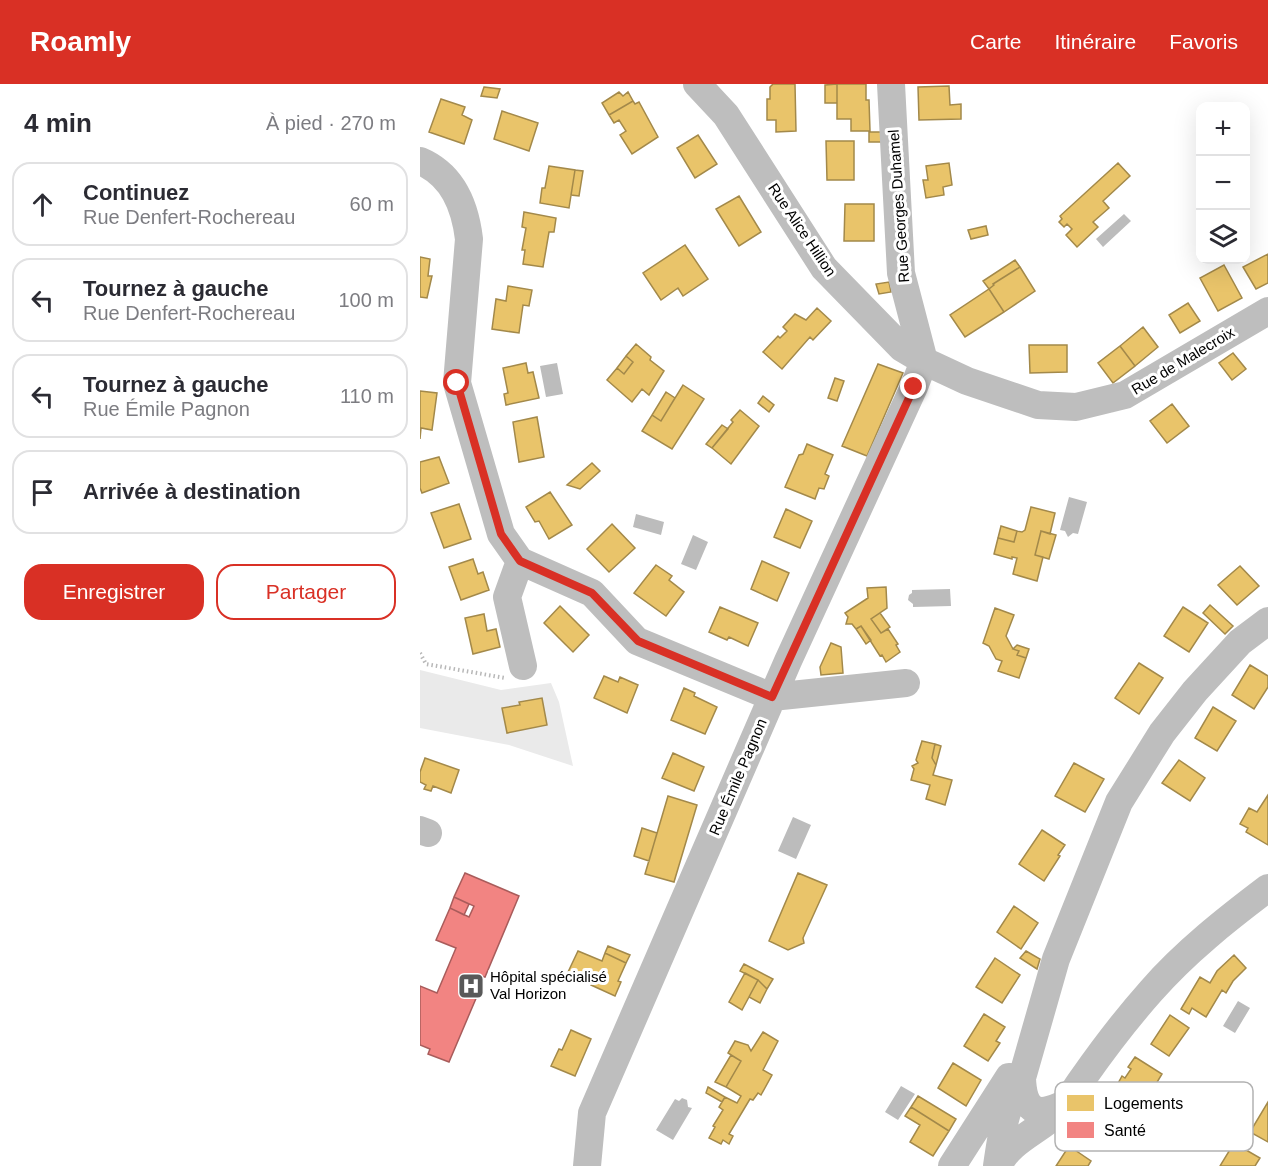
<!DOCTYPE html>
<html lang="fr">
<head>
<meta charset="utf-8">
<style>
	body { margin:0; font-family:Helvetica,sans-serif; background:#f2f2f3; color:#2b2b33 }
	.controls { position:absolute; right:18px; top:18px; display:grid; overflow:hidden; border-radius:12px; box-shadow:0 6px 24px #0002 }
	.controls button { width:54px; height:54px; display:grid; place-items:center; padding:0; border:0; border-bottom:2px solid #e1e1e2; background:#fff; color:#2b2b33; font:30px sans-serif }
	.stop { position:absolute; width:18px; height:18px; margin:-14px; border:4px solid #d93025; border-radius:50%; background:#fff }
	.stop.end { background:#d93025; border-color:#fff; box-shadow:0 2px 6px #0008 }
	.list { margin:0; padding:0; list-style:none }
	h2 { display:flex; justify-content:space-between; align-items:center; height:78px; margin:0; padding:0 24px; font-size:26px }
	h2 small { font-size:20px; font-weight:400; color:#7c7c81 }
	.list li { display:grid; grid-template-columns:39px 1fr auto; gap:18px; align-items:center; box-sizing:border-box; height:84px; margin:0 12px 12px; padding:0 12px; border:2px solid #e1e1e2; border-radius:18px }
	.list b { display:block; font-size:22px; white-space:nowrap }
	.list p { margin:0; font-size:20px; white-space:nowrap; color:#7c7c81 }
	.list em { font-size:20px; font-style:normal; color:#7c7c81 }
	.actions { display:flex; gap:12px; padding:18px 24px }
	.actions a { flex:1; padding:14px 0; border:2px solid #d93025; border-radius:18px; text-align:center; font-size:21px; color:#d93025 }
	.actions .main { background:#d93025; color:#fff }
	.icon { flex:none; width:33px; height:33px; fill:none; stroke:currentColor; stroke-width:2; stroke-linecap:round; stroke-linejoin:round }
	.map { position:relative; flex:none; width:848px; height:1082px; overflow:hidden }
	header { display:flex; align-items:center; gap:36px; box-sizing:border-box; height:84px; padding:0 30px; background:#d93025; color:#fff }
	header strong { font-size:28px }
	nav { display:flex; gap:33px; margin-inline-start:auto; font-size:21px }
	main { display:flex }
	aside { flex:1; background:#fff }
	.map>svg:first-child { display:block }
	.green { fill:#eaeaea }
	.water { fill:#bcbcbc }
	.homes { fill:#e9c46a; stroke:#a3894a; stroke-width:1.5 }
	.health { fill:#f28482; stroke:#a95c5b; stroke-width:1.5 }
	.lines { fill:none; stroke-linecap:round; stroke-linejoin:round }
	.path { stroke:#b8b8b8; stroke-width:4; stroke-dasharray:1.5 3; stroke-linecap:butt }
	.minor { stroke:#bebebe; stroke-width:28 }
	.route { stroke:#d93025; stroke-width:8 }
	.labels { text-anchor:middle; stroke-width:6; stroke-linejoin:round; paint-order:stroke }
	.street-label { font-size:15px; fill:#000; stroke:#fff }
	.poi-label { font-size:15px; fill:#000; stroke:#fff; text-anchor:start }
	.key { fill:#fff; stroke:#b2b2b2; stroke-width:1.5 }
	.key-label { font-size:16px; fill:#000 }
</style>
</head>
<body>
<header>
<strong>Roamly</strong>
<nav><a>Carte</a><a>Itinéraire</a><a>Favoris</a></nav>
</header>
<main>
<aside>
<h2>4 min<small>À pied · 270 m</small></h2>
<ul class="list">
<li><svg class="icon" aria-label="ahead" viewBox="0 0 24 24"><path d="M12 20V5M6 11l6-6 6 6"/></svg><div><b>Continuez</b><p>Rue Denfert-Rochereau</p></div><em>60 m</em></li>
<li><svg class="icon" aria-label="left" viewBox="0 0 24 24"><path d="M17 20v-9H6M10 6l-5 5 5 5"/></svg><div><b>Tournez à gauche</b><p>Rue Denfert-Rochereau</p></div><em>100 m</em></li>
<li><svg class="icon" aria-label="left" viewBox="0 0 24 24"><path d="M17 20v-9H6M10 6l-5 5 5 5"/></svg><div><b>Tournez à gauche</b><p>Rue Émile Pagnon</p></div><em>110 m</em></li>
<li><svg class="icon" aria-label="arrive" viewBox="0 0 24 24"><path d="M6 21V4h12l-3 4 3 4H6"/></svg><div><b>Arrivée à destination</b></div></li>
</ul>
<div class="actions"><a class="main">Enregistrer</a><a>Partager</a></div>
</aside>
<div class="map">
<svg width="848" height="1082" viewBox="0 0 848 1082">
	<rect width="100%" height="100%" fill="#fff"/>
	<path class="green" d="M0,586L81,606L131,599L139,618L153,682L89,661L0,644Z"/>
	<path class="water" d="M704,130L711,137L683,163L676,155Z
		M137,279L143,310L126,313L120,282Z
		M649,413L667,418L658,450L653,449L648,453L645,447L640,446Z
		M216,430L244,438L241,451L213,443Z
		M273,451L288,458L276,486L261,480Z
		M530,505L531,522L493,523V520L488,516L489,511L492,509V506Z
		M373,733L391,741L376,775L358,767Z
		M818,917L830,924L815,949L803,942Z
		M481,1002L495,1010L478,1036L465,1028Z
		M262,1014L267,1016L268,1023L272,1024L253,1056L236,1046L255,1015L259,1017Z"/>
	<path class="homes" d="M353,0H375L376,47L356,48V36H347V15H350V3Z
		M417,0H446V16H449L450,47H431V35H417Z
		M417,0V19H405V1Z
		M529,2L530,21L541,20V35L499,36L498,3Z
		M64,3L80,5L77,14L61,12Z
		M199,8L203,12L208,8L213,17L189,31L182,19Z
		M21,15L45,23L42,31L52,36L44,60L9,48Z
		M213,17L215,20L219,18L238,53L212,70L200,51L206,47L199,36L194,39L189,31Z
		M82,27L118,39L109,67L74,55Z
		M449,48H463V58H449Z
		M278,51L297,80L275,94L257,64Z
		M406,57H434V96H407Z
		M529,79L532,101L523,103L524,111L506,114L503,96H508L506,82Z
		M698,79L710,92L683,117L689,124L673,138L678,143L657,163L646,151L652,145L647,140L644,143L639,138L642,135L640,132Z
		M129,82L155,86L149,124L120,119L122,104H125Z
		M155,86L163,87L159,112L151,111Z
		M319,112L341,148L319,162L296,125Z
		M425,120H454V157H424Z
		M104,128L136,134L134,148H129L123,183L103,180L105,166H102L106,144L102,143Z
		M566,142L568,151L551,155L548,146Z
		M265,161L288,195L263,212L258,204L241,216L223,189Z
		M848,170V199L836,205L823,183Z
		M0,173L10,175L8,192H12L7,214L0,213Z
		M595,176L600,183L573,200L574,201L569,205L563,197Z
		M804,181L822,214L798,227L780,194Z
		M600,183L615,207L584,228L569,205L574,201L573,200Z
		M469,198L471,208L459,210L456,200Z
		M88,202L112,206L109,222L103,221L99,249L72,245L76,215L86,217Z
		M569,205L584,228L545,253L530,231Z
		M768,219L780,237L760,249L749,231Z
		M397,224L411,237L393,256L390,253L362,285L343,268L358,252L360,254L367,247L363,243L375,230L386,236Z
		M723,243L738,263L715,282L700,262Z
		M216,260L231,273L230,276L244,287L229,311L222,305L212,318L187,296L197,284L204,290L213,278L206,272Z
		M609,261H647V288L610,289Z
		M700,262L715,282L693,299L678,279Z
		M813,269L826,285L812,296L799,279Z
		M206,272L213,278L204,290L197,284Z
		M106,279L108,289L113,288L119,314L86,321L84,310L88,309L83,284Z
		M458,280L483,289L447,372L422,362Z
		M415,294L424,297L417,317L408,314Z
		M263,301L284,315L252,365L222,347L232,331L241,337Z
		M0,307L17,309L12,346L1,344L0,355Z
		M246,308L255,314L241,337L232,331Z
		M343,312L354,321L349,328L338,319Z
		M752,320L769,342L747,359L730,337Z
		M320,326L339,342L311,380L292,364L313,338L311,336Z
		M117,333L124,373L99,378L93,338Z
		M302,341L308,345L292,364L286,360Z
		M387,360L413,371L405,390L409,392L404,405L399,404L395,415L365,403L379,371L383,370Z
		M19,373L29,399L2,409L0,404V378Z
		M172,379L180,387L160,405L147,401Z
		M130,408L152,441L129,455L119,437L115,438L106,423Z
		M39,420L51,455L24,464L11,429Z
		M611,423L635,429L630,450L621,447L615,471L623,473L617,497L593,490L597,474L592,473V475L574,470L578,454L594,458L597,447L602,448L605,446Z
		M366,425L392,437L380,464L354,453Z
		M192,440L215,464L189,488L167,465Z
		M581,442L597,447L594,458L578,454Z
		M621,447L636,451L629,475L615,471Z
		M53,475L58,490L63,488L69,506L41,516L29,483Z
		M342,477L369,489L357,517L331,505Z
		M236,481L252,492L249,496L264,508L246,532L214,509Z
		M820,482L839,502L817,521L798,501Z
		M466,503L467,524L451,535L461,549L468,545L478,560L476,561L480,568L466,578L462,571L460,572L441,542L436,545L432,540H426L428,533L425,529L448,514L447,504Z
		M790,521L813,542L805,550L783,529Z
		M140,522L169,551L153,568L124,539Z
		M300,523L338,539L328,562L309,553L307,556L289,548Z
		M763,523L788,539L769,568L744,552Z
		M575,524L594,531L586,552L593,565L599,567L597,571L606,574L599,594L578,587L582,577L576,575L569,562L563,559Z
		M460,529L470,543L461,549L451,535Z
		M64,530L67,547L76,545L80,563L53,570L45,534Z
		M441,542L451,556L446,560L436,545Z
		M411,559L421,563L423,589L401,591L400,583Z
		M597,561L609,565L606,574L597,571L599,567L593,565Z
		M719,579L743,594L719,630L695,614Z
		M830,581L848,592V603L834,625L812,611Z
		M184,592L198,598L200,593L218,601L207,629L174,614Z
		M264,604L275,609L274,612L297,623L285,650L251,636Z
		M122,614L127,641L87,649L82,624L100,621L99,618Z
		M793,623L816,637L797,667L775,654Z
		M502,657L515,660L512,674L516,681L513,691L532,696L525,721L506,715L510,701L491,696L494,685L492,682L498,679L496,676Z
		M515,660L521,662L516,681L512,674Z
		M253,669L284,683L274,707L242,694Z
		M5,674L39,686L31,709L13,702L11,707L4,705L6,701L0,698V688Z
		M759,676L785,694L770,717L742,699Z
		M654,679L684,695L665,728L635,712Z
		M848,711V761L826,748L828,744L820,740L829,724L837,728Z
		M248,712L277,721L254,798L225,790Z
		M222,744L237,749L229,777L214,772Z
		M622,746L645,761L638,771L640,772L624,797L599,780Z
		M378,789L407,801L383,854L384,859L368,866L349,857Z
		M594,822L618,839L601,865L577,848Z
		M188,862L210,871L206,879L185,869Z
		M158,867L182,877L185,869L206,879L198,897L201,898L195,912L171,901L172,898L148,888Z
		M606,867L620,875L617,885L600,874Z
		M814,871L826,884L813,897L806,909L802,906L786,933L772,924L769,930L761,925L780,893L790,899L797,887Z
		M575,874L600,891L582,919L556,903Z
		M324,880L353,895L347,905L338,896L320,887Z
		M325,889L338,896L322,926L309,918Z
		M338,896L347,905L340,919L329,913Z
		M564,930L585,943L576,957L580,959L568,977L544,962Z
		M750,931L769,944L749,972L731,960Z
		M151,946L171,955L155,992L131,982L139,965L142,966Z
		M343,948L358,957L343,986L352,991L341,1011L338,1009L333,1016L330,1015L309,1050L313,1052L309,1060L303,1056L301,1060L289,1054L295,1043L293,1042L303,1026L299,1023L305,1013L317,1019L321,1012L306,1003L321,977L308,969L315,957L328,961L331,967Z
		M311,971L321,977L306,1003L295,998Z
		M715,973L742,990L724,1020L696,1003L702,992L705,994L711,985L708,983Z
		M533,979L561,996L546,1022L518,1004Z
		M288,1003L305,1013L302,1018L286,1009Z
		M498,1012L536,1035L529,1047L491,1023Z
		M848,1018V1058L830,1048Z
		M491,1023L529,1047L513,1072L490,1058L500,1041L485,1032Z
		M814,1059L840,1074L835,1082H800Z
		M649,1062L671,1077L668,1082H636Z"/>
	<path class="health" d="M45,789L99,812L65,893L61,892L55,904L60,905L29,978L8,970L10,965L0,961V902L17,909L36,864L16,856L30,824L49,833L54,822L34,813Z
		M34,813L49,820L44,831L30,824Z"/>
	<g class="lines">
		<path class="path" d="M0,569L6,580L85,594"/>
		<path class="minor" d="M277,0L306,31L404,184L482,264L504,277L547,297L618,321L656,323L705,311L848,227
			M471,0L481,189L504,277
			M0,77C33,91 45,122 49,155L37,299L81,450L100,477L172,509L217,557L352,613L486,599
			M100,477L87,513L103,582
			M0,746L8,749
			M644,1020C615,1035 603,1025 602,994L636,875L699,718L742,649L775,607L820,558L848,537
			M167,1082L172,1029L368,577L494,303L504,277
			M532,1082L589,993L602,994
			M577,1082C581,1055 585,1021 600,998
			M578,1082C590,1056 620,1047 639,1027C648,1017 655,1005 663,994C684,964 707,934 731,907C765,868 807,835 848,804"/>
	</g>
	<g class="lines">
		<path class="route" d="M37,299L81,450L100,477L172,509L218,557L352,613L494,303"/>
	</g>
	<defs>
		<symbol id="hospital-square" viewBox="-11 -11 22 22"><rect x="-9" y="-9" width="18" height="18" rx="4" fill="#595959" stroke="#fff"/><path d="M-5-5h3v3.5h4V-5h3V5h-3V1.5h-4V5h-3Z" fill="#fff"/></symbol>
	</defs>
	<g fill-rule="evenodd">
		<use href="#hospital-square" x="36" y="887" width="30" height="30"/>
	</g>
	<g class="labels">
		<g class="street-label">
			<text transform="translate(479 122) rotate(-94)" y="5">Rue Georges Duhamel</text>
			<text transform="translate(382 146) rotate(56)" y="5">Rue Alice Hillion</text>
			<text transform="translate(763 277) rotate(-31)" y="5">Rue de Malecroix</text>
			<text transform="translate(318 693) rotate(-67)" y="5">Rue Émile Pagnon</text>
		</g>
		<g class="poi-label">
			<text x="70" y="898">Hôpital spécialisé<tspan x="70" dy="17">Val Horizon</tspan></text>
		</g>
	</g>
	<rect x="635" y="998" width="198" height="69" rx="9" class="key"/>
	<rect x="647" y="1011" width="27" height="16" fill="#e9c46a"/>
	<rect x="647" y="1038" width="27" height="16" fill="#f28482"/>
	<g class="key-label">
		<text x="684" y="1025">Logements</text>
		<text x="684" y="1052">Santé</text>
	</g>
</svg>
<div class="controls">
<button>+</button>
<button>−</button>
<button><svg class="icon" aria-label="layers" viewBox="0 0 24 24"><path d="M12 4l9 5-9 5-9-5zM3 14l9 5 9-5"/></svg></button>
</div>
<div class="stop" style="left:37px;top:299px"></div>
<div class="stop end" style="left:494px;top:303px"></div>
</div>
</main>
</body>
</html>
